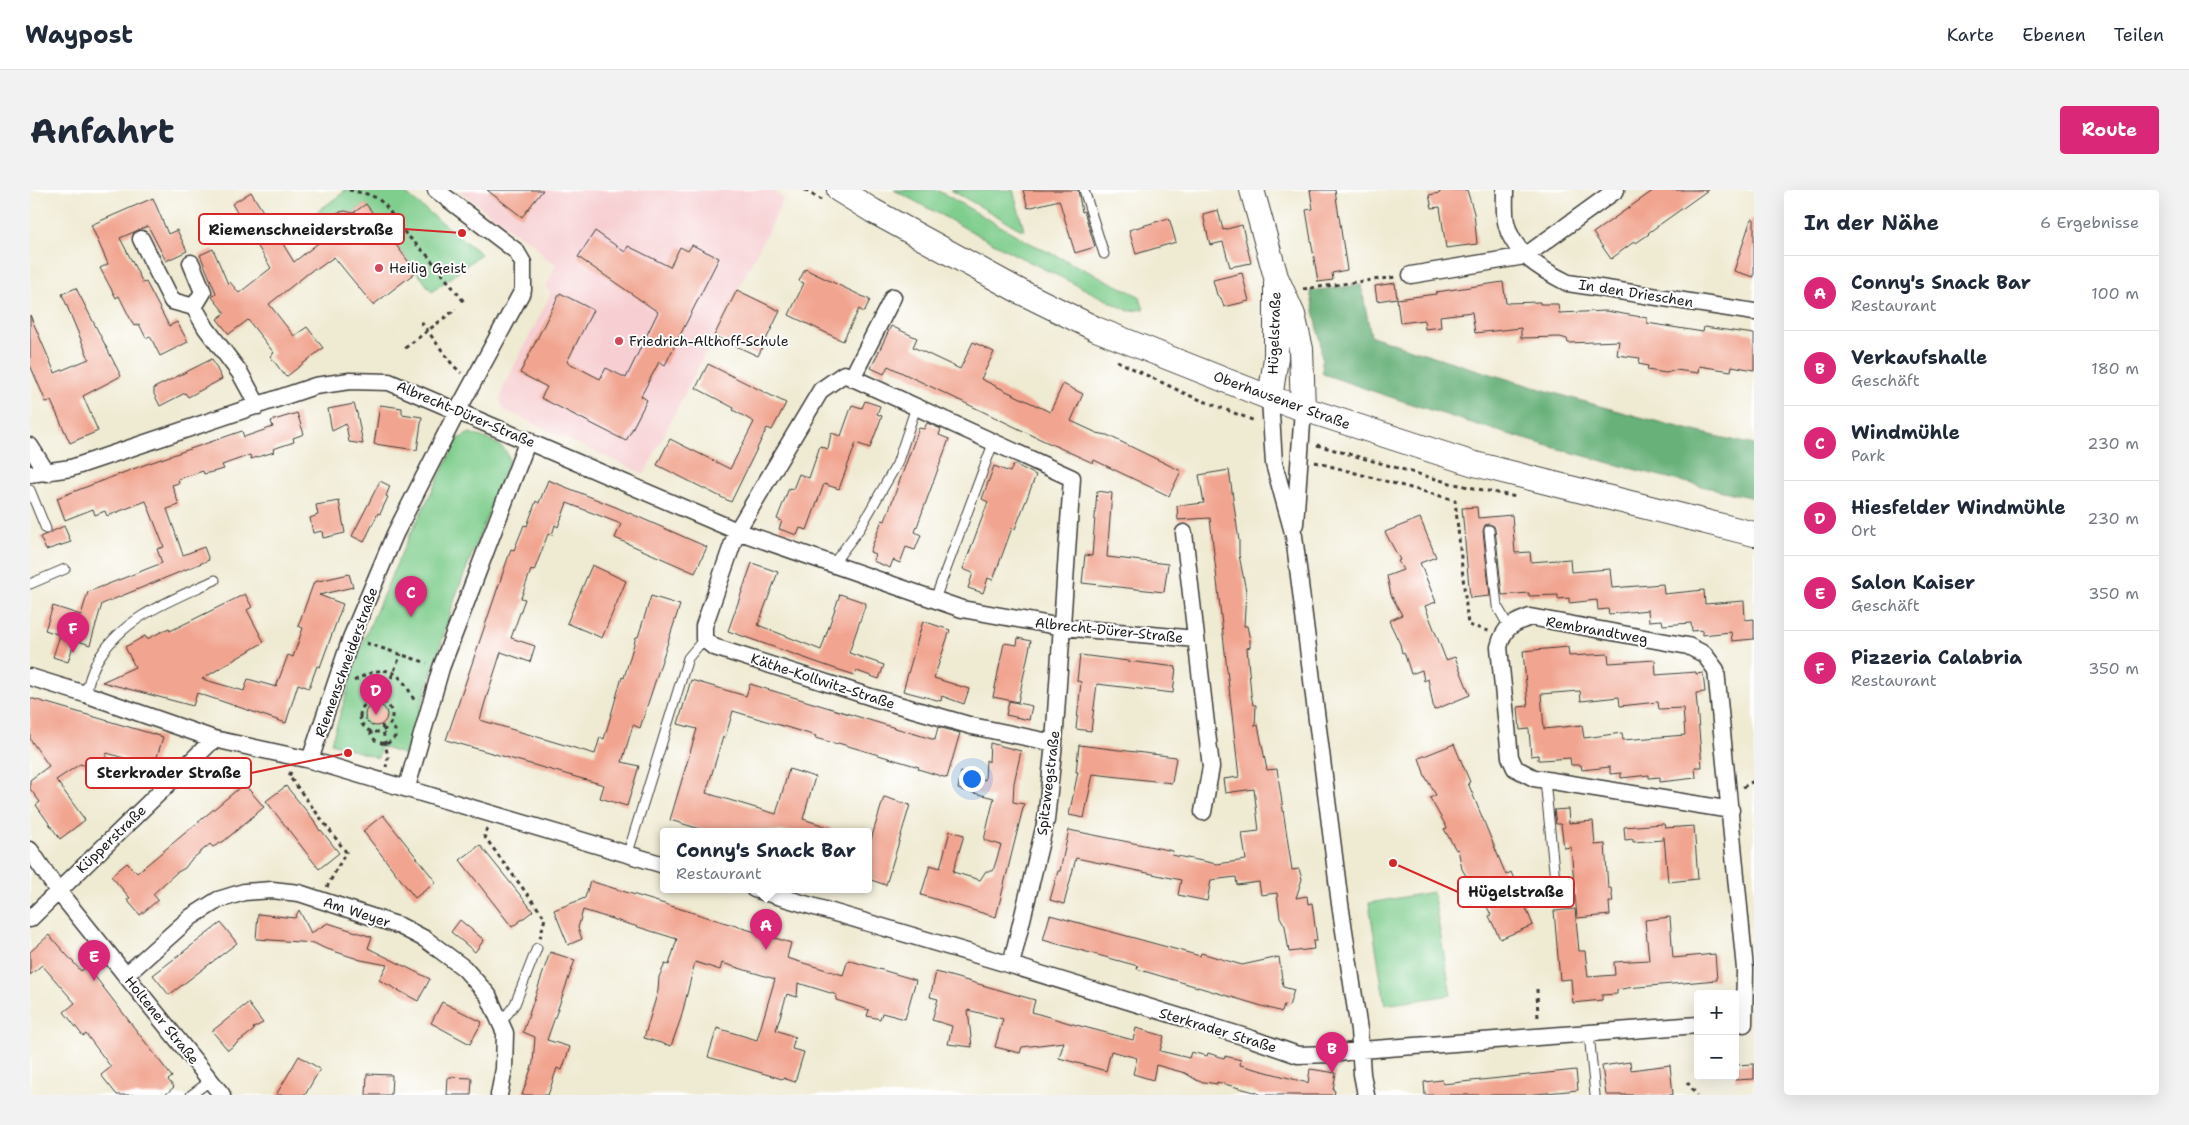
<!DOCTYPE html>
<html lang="de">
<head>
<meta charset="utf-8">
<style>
	body { margin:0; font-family:"Shantell Sans",sans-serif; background:#f2f2f3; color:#1f2937 }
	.controls { position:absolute; right:15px; bottom:15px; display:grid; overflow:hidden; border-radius:5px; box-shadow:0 5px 20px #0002 }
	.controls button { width:45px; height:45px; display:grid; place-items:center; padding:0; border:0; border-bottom:1px solid #e0e1e3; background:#fff; color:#1f2937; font:25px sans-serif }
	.you { position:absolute; left:941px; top:588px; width:18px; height:18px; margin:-12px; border:4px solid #fff; border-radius:50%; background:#1a73e8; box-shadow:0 0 0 8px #1a73e833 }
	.badge { display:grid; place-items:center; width:32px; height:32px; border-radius:50%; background:#db2777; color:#fff; font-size:16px; font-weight:700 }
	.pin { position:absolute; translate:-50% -41px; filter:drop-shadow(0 1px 2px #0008) }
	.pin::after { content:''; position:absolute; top:26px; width:18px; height:15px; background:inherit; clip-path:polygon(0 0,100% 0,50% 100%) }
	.popup { position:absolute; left:630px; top:638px; width:212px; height:65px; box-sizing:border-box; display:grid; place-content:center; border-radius:5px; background:#fff; filter:drop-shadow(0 1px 4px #0005); font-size:16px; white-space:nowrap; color:#747a83 }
	.popup b { font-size:19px; color:#1f2937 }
	.popup::after { content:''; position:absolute; left:50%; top:100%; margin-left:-10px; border:10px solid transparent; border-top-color:#fff }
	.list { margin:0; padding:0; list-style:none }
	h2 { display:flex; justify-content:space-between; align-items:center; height:65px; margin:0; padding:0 20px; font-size:21px }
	h2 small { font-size:16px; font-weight:400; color:#747a83 }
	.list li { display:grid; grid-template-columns:32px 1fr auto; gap:15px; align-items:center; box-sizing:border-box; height:75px; padding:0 20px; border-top:1px solid #e0e1e3 }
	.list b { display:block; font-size:19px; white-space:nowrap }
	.list p { margin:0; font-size:16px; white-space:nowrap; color:#747a83 }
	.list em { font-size:16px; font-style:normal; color:#747a83 }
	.map { position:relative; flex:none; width:1724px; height:905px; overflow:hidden; border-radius:5px }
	header { display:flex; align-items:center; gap:30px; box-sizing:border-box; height:70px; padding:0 25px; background:#fff; border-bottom:1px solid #e0e1e3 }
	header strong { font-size:24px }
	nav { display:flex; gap:28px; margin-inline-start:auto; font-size:18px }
	.intro { display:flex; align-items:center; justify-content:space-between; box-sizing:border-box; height:120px; padding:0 30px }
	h1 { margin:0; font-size:35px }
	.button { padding:12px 22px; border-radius:5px; background:#db2777; color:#fff; font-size:18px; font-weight:700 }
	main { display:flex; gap:30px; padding:0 30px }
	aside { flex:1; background:#fff; border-radius:5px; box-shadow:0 5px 20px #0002 }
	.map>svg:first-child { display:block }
	.built { fill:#f7cfd2 }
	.green { fill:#80ce8e; stroke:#4e7555 }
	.forest { fill:#68b179; stroke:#42664a }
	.building { fill:#f1a48f; fill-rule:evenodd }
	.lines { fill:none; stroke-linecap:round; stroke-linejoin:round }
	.lane-casing { stroke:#3c3b37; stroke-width:11 }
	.street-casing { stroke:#3c3b37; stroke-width:19 }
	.secondary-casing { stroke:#3c3b37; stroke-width:26 }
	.path { stroke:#3c3b37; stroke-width:3; stroke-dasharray:4 4; stroke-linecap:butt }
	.lane { stroke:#fff; stroke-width:9 }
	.street { stroke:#fff; stroke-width:16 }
	.secondary { stroke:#fff; stroke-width:24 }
	.poi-dot { fill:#d1495b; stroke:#fff; stroke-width:2 }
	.labels { text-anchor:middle; stroke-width:4; stroke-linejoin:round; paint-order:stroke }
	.poi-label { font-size:14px; fill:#1c1c1c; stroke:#fff; text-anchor:start }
	.street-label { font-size:14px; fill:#1c1c1c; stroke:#fff }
	.leader { fill:none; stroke:#d62828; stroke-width:2 }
	.callout-dot { fill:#d62828; stroke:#fff; stroke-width:2 }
	.callout { fill:#fff; stroke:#d62828; stroke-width:2 }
	.callout-label { font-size:15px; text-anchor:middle; font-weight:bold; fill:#1c1c1c }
</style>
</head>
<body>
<header>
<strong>Waypost</strong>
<nav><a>Karte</a><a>Ebenen</a><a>Teilen</a></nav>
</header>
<div class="intro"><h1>Anfahrt</h1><a class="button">Route</a></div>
<main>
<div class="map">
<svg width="1724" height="905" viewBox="0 0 1724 905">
	<rect width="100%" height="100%" fill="#fff"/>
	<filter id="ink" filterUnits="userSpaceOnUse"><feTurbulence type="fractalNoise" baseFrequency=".02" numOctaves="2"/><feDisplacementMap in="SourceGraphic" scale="10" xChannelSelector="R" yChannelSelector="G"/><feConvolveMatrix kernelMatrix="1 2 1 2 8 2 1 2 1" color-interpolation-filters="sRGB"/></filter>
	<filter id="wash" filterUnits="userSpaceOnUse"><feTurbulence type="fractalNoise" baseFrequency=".0096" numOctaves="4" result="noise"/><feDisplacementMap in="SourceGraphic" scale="20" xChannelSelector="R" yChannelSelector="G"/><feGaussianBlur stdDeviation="1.12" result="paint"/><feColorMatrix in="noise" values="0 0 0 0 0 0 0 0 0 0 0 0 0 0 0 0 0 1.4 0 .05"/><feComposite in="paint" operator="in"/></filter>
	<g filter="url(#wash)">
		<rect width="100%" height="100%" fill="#efead2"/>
		<path class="built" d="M429,0H741L754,9L614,284L474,220L470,210L473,198L521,104L516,97L526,74L513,66L503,53L477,38Z"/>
		<path class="green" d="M313,0H371L451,64L402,102L336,14L321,24L315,21L306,23L302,30L304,38L290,49L276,30L314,2Z
			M864,0H907L1000,53L1109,106L1114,119L1099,121L982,63Z
			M921,0H983L994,40L990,39Z
			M440,243C453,248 479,254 479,271L426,405L376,565L351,557L348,568L301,553L334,449L375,355L428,249Z
			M1403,702L1421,805L1355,815L1339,713Z"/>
		<path class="forest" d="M1331,95L1341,146C1467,187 1594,226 1724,255V308C1578,276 1433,233 1293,184L1290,149L1280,101Z"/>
		<g id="blocks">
			<path class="building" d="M457,0H513L492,27Z
				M993,0H1048L1052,22L1054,21L1065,57L1045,63L1029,10L998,18Z
				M1280,0H1305L1317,80L1302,83L1303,90L1288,92L1276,20L1283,19Z
				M1410,0H1437L1444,23L1447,54L1416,58L1410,17L1402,18L1399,5L1410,3Z
				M1624,0H1678L1618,43L1619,44L1606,53L1605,51L1581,69L1563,43Z
				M221,2L264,72L291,51L290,49L302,39V29L306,23L315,21L323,23L336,14L386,82L343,115L304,67L286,80L285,78L239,114L264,146L277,137L293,158L256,187L240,166L244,163L218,130L199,144L187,129L195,123L182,107L186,103L170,65L183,59L198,94L200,92L209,103L241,78L202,14Z
				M123,8L138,44L147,40L157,61L136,71L118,36L90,48L113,93L116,92L139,136L147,132L158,152L130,166L120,146L116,148L109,134L104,136L89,106L86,108L70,78L78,74L61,35Z
				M1188,20L1193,40L1212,35L1221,73L1200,77L1193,52L1180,55L1173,24Z
				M1139,28L1146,52L1106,64L1099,40Z
				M1721,29H1724V87L1704,81Z
				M565,41L595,62L598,56L640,77L650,57L658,61L662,55L689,68L635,175L629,172L611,206L617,210L596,251L511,208L517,197L490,183L530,103L563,120L537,172L570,189L576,178L596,188L628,122L548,67Z
				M775,79L840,110L834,122L829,119L813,151L759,125L774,93L769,91Z
				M1212,83L1219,111L1194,117L1191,108L1187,105L1183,90Z
				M1473,92L1476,113L1510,112V114H1528L1529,123L1576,121L1617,128V133L1673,142L1674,137L1724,144V180L1702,176L1701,181L1669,176L1668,183L1646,180L1636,183L1617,180L1618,176L1609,174L1610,168L1587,165L1589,151L1538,153L1537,149L1530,147L1491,148V138L1445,143L1442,122L1410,126L1411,137L1395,139L1394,130L1370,133L1367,109L1406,104V102Z
				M1365,93L1367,108L1347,111L1345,96Z
				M46,98L91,186L53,206L68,241L40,253L21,211L16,212L0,175V125L25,183L59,169L32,104Z
				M707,100L750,121L728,166L684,146Z
				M861,136L887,148L883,157L930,179L943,152L964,162L951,189L1020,222L1033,194L1053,204L1041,231L1067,243L1077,245L1151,281L1139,306L1064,270L1063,273L1010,249L858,176L854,184L841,178Z
				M182,169L192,189L158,207L155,203L130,216L124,204V198Z
				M678,174L756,213L742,240L737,238L701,312L627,275L640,249L700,279L724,232L703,220L704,218L666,198Z
				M835,211L850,216L847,224L852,226L840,258L826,253L809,299L794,294L777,340L770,338L767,345L749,339L752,331L747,329L759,298L763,299L769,284L779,288L790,256L798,259L801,243L811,246L822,215L832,218Z
				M324,214L327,223L333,254L319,252L316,234L302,241L298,219Z
				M350,215L372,218V224L392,227L387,260L344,254Z
				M267,223L274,244L263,248L264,252L243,259L244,262L221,269L220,265L192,275L194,279L174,284L173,281L148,289L149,293L142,295L149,315L137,319L153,365L174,357L179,370L72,414L60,455L45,450L38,472L23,467L30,445L15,440L23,416L51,425L58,402L132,373L127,359L134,357L116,311L77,326L75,321L65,325L63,319L35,330L27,308L111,276L212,241L214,247L243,237L241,231Z
				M897,233L911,239L909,245L919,249L885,342L891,345L885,360L876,357L870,373L863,370L860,378L843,371L845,364L840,362L852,330L855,331L889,238L894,239Z
				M984,274L1006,285L985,339L982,338L963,390L958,388L953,403L938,398L943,383L933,379L958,312L952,309L964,276L980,282Z
				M1199,280L1209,351V365L1216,401L1214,436H1217L1220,450V457L1217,458L1221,504L1223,515H1226L1225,536L1228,535L1237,580L1247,579L1262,680L1269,679L1272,689L1266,708L1277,706L1278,714L1282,713L1287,751H1283L1284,759L1259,762L1255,736L1250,727L1247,703L1231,705L1229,692L1207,695L1206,687L1181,690L1177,711L1148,705L1151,690L1046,668L1034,714L1020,710L1028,681H1030L1039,640L1143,661L1142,665L1187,674L1216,670L1212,643L1229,641L1224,599L1195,603L1193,589L1209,587L1180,328L1148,330L1147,316L1174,313L1169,285Z
				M518,290L588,318L677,357L665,383L585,348L591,334L537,313L528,337L525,335L522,345L518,344L504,381L501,380L491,408L495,409L481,448L505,456L500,472L471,462L455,512L450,530L565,564L570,547L574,549L592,487L594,488L606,447H608L621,406L650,415L610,538L603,535L592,572L609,576L597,616L570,608L574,595L416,550L481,359L484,360L494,335L497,336L506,311L509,313Z
				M350,291L360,296L356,306L358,307L350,324L348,323L334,352L322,346Z
				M1067,301L1082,303L1077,367L1138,374L1134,402L1052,393L1055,365L1062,366Z
				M309,311L315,343L293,348L292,341L283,343L280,328L288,325L286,315Z
				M1447,317L1448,328L1482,325L1485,363L1500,362L1501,372L1540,369L1541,382L1580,379L1582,398L1633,394L1634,404L1674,400L1675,414L1714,411L1715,430L1724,429V449L1702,451L1701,442L1672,445V440L1662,441L1661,433L1633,435L1632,430L1619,431L1618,420L1579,424L1578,419L1568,420L1567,410L1539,413V408L1528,409V405L1499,406V403L1472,405L1465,339L1464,336L1459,334L1455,335L1453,341L1460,406L1440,408L1432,318Z
				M1390,328L1406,367L1390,373L1406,412L1395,416L1416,470L1425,467L1440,505L1404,520L1398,489L1394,491L1392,480L1381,484L1374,462L1372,463L1370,454L1359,431L1372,425L1361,405L1357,386L1373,380L1368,371L1370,370L1355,342Z
				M34,336L41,352L16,360L10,347Z
				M722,373L748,382L728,435L791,460L810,404L836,413L819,463L854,475L849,489L827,481L825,485L803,478L698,441Z
				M562,375L596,391L572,448L537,433Z
				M319,384L323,397L289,405L313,414L290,477L287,476L279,498L268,494L256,533L167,503L163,516L72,492L105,477L95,457L115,446L117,449L139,438L140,441L215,404L222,417L217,420L234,452L172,489L214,501L218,489L246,497L258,465L263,467L273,438L268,436L284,392Z
				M893,431L920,440L904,488L939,499L934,514L912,506L911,511L873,501Z
				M988,448L1001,451L988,512L963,507L974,453L987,455Z
				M1538,457L1539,466L1578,464L1579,473L1625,470L1626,485L1666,482V484L1673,483L1675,502L1666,503L1672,577H1665L1666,588L1630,592V587L1619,588V585L1591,588V583L1580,584V577L1552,580L1551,575H1541L1540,568L1512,570H1508V565L1501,566L1499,539L1490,540L1488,517L1498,516L1493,461ZM1550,501L1551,511L1589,507L1590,516L1628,512L1629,519L1653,518L1655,545L1593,550L1592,543L1554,548L1552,535L1514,539L1511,504Z
				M1050,465L1146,477L1143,503L1067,494L1061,541L1046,539L1051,492L1047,491Z
				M661,490L716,506L720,494L905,550L908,537L930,543L917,588L888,579L889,577L808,553L807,554L785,548L786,546L703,521L695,548L693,547L676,603L746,624L759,579L785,587L773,629L801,638L800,641H677L640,630L667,539L648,534Z
				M0,508L133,547L124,577L77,563L72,580L50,574L26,590L55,630L30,649L6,615L10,612L0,599V590L19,576L0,549Z
				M979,511L1002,516L999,530L976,525Z
				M335 525a11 11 0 1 1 22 0a11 11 0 1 1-22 0Z
				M960,553L991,561L984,593L983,612L994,614L966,727L891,705L900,675L910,678L920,641L934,645L923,682L950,690L956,681H963L971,655L954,650L964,608L928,599L931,582L955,590L956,570L959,572Z
				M1424,554L1440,592L1438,593L1476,685L1481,682L1503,735L1470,749L1459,726L1461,725L1447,696L1443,698L1432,679L1428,659L1426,660L1414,639L1417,638L1400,608L1406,605L1395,586L1389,568Z
				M1049,555L1146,567L1142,593L1063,584L1054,628L1039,625L1048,582H1046Z
				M214,594L234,617L194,651L183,657L180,654L160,671L155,678L146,683L123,704L128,710L110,725L97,710L100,708L81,686L97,673L107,683Z
				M256,596L283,629L290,641L291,640L309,663L289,679L236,611Z
				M854,607L880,615L856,695L838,689V659Z
				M1538,619L1539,633L1563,631L1565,655L1575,654L1578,698H1581L1583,712H1579L1580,725L1547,728L1541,657L1534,658L1531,634H1526L1524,620Z
				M353,625L406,692L385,708L333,641Z
				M1632,634H1634L1635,638L1664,636L1668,689L1638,692L1634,647H1633V650L1603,652V649L1595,650L1594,637Z
				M450,655L503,721L482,737L430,670Z
				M560,691L761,753L757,768L813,785L818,770L886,790L875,829L852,823L850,829L837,826L839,820L806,810L807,805L768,793L767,807L757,804L746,840L765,847L762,859L774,862L765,892L753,888L752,889L678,867L687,838L727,850L745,789L692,773L690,780L665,772L651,828L641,856L614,848L628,801L629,787L635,774L639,775L647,749L553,720L548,738L552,749L538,755L524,720L555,708Z
				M1545,719L1549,761H1555L1558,787L1585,785L1584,772L1619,770L1615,730L1640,727L1643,768L1685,764L1687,790L1597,798L1587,800V804L1572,805V810L1543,813L1541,789L1530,790L1524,721Z
				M269,720L281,743L298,733L342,747L338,758L400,789L388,811L349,790L357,775L331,770L294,758L284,753L226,749L228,724L265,728Z
				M1020,725L1170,766L1171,763L1212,775L1249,767L1253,797L1264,800L1259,816L1254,815L1252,822L1107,779L1108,776L1013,750Z
				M430,730L454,750L445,762L421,742Z
				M191,733L207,753L139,805L123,785Z
				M19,745L51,781L57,776L142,887L138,890L144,897L135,905H87L71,885L81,877L56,844L53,846L34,822L45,813L12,775L0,785V762Z
				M520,762L545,770L517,850L540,857L532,880L527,878L518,905H492L503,873L505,847L493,842Z
				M906,782L1005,810L1002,822L1039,833L1103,850L1106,838L1134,846L1130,861L1159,868L1161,862L1177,866L1178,863L1194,868L1195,866L1211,870L1210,875L1278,893L1280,879L1306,883L1303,900L1305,901L1304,905H1228V903L1187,892V894L1168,891L1155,883L1126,875L1123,890L1103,884L1107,868L1081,861L1076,881L1029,868L1034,852L992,857L990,863L965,857L973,829L938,820L942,857L918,854L922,836L902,830L908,809L900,807Z
				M412,812L452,832L440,854L401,833Z
				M218,813L233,833L223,838L224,840L198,860L182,841Z
				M269,866L290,879L275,905H246Z
				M1600,872L1601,880L1640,875L1643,905H1576L1572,876Z
				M1724,874V889L1705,890V875Z
				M1546,880L1548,900L1496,905H1395L1394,892L1412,890L1413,894Z
				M337,884L362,885L361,905H336Z
				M418,887L442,888L441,905H417Z"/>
		</g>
	</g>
	<g filter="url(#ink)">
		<use href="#blocks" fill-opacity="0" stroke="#3c3b37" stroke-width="1"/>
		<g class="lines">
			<defs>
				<path id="lane" d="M1054,0L1074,64
					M0,300L16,339
					M1459,340L1467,416L1479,437
					M803,374L830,338L867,274L886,217
					M0,394L35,379
					M905,409L964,251
					M55,504C59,492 62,478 69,468C95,426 142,410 185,390
					M1515,590L1526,700
					M597,666L658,468L674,449
					M470,834L485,814L507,758
					M1559,843L1565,905
					M161,905L180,891"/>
				<path id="street" d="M1475,0C1475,10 1474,22 1476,32C1482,63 1512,80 1538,93L1724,122
					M111,49L142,111L164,117
					M161,73L173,102L164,117L176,138L210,183L228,216
					M1381,85L1495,66L1586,0
					M822,188L863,107
					M1240,208L1244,274L1264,346L1310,714L1329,840L1332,884L1336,905
					M0,256L17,283
					M0,284L41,278L285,196L320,191L359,192L707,341L932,419L1032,437L1166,449
					M1265,334L1273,219
					M1154,343L1181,577L1173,622
					M0,487L55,504L184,549L280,570L634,675
					M280,570L321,448L365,344L428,220L493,100V73L486,61L406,0
					M377,597L411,478L498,250
					M1701,620L1504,588L1485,578L1480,567L1469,457C1474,437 1481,434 1500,427L1658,456L1674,464L1686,480L1715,779L1714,834
					M0,660L28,701L192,905
					M724,699L981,775L1222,849L1268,865L1302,864L1331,860L1668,835
					M0,729L184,549
					M981,775L1016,630L1024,553L1042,288L814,184L791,200L707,341L674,436V449L684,457L844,508L942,536L1024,553
					M96,785L161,727L188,710L214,702L242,700L269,703L370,736L395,749L434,778L458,805L475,843L474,879L469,905"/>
				<path id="secondary" d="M809,0L843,21L991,102L1066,139L1240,208L1441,273L1724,344
					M1222,0L1246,87L1263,125L1271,159L1273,219
					M1240,208L1246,168V93"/>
			</defs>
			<use href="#lane" class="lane-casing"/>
			<use href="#street" class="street-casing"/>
			<use href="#secondary" class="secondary-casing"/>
			<path class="path" d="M319,0L337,4L347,8L355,15L375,43L398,66L435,113
				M775,0L791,10
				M1273,99L1366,87
				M391,132L422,174L431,183
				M375,158L426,119
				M1087,171L1158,205L1225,231
				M1287,255L1420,293L1486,307
				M1285,272L1425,310L1438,435L1459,441
				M336,453L397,473
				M324,491C356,473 368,477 384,510
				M330 526a16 16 0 1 1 32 0a16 16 0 1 1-32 0Z
				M352,510L371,464
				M352,535L358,568L356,577
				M341,541V545L345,550L356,555L365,547V540L360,534
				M261,582L259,586L316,662L297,697
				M1713,597L1724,591
				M457,638L454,646L515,728L510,748
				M1507,799L1508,831
				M1657,892L1667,905"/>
			<use href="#lane" class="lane"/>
			<use href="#street" class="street"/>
			<use href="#secondary" class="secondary"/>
		</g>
	</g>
	<g class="poi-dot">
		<circle cx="349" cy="78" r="5"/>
		<circle cx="589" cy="151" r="5"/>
	</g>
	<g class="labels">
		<g class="poi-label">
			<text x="359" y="83">Heilig Geist</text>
			<text x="599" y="156">Friedrich-Althoff-Schule</text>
		</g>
		<g class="street-label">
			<text transform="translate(1606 103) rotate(9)" y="5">In den Drieschen</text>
			<text transform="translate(1244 143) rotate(-88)" y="5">Hügelstraße</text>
			<text transform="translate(1252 210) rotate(20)" y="5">Oberhausener Straße</text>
			<text transform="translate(436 224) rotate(23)" y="5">Albrecht-Dürer-Straße</text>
			<text transform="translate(1079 440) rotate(6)" y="5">Albrecht-Dürer-Straße</text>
			<text transform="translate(1567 440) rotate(10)" y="5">Rembrandtweg</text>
			<text transform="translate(316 472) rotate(-70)" y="5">Riemenschneiderstraße</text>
			<text transform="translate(793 491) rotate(18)" y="5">Käthe-Kollwitz-Straße</text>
			<text transform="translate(1018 593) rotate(-83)" y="5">Spitzwegstraße</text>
			<text transform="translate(81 649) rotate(-44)" y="5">Küpperstraße</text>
			<text transform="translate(327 722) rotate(18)" y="5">Am Weyer</text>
			<text transform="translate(132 830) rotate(51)" y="5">Holtener Straße</text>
			<text transform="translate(1188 840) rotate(17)" y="5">Sterkrader Straße</text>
		</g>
	</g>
	<path class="leader" d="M432 43L374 39M318 563L221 583M1363 673L1428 702"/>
	<g class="callout-dot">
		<circle cx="432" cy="43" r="5"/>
		<circle cx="318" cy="563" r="5"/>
		<circle cx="1363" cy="673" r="5"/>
	</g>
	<g class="callout">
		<rect x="169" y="24" width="205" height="30" rx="5"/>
		<rect x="56" y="568" width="165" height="30" rx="5"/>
		<rect x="1428" y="687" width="116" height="30" rx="5"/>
	</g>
	<g class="callout-label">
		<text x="271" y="45">Riemenschneiderstraße</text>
		<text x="139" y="588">Sterkrader Straße</text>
		<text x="1486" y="707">Hügelstraße</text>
	</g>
</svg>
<div class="controls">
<button>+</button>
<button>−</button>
</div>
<div class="you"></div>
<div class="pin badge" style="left:736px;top:760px">A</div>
<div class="popup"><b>Conny's Snack Bar</b>Restaurant</div>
<div class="pin badge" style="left:1302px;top:883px">B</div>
<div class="pin badge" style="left:381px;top:427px">C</div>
<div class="pin badge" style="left:346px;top:525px">D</div>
<div class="pin badge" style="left:64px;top:791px">E</div>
<div class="pin badge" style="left:43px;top:463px">F</div>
</div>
<aside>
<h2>In der Nähe<small>6 Ergebnisse</small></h2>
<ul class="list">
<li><span class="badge">A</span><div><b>Conny's Snack Bar</b><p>Restaurant</p></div><em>100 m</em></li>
<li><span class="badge">B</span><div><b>Verkaufshalle</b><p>Geschäft</p></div><em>180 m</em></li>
<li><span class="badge">C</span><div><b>Windmühle</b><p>Park</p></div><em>230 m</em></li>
<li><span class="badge">D</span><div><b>Hiesfelder Windmühle</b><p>Ort</p></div><em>230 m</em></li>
<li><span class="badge">E</span><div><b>Salon Kaiser</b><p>Geschäft</p></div><em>350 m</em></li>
<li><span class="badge">F</span><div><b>Pizzeria Calabria</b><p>Restaurant</p></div><em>350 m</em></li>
</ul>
</aside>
</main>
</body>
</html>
